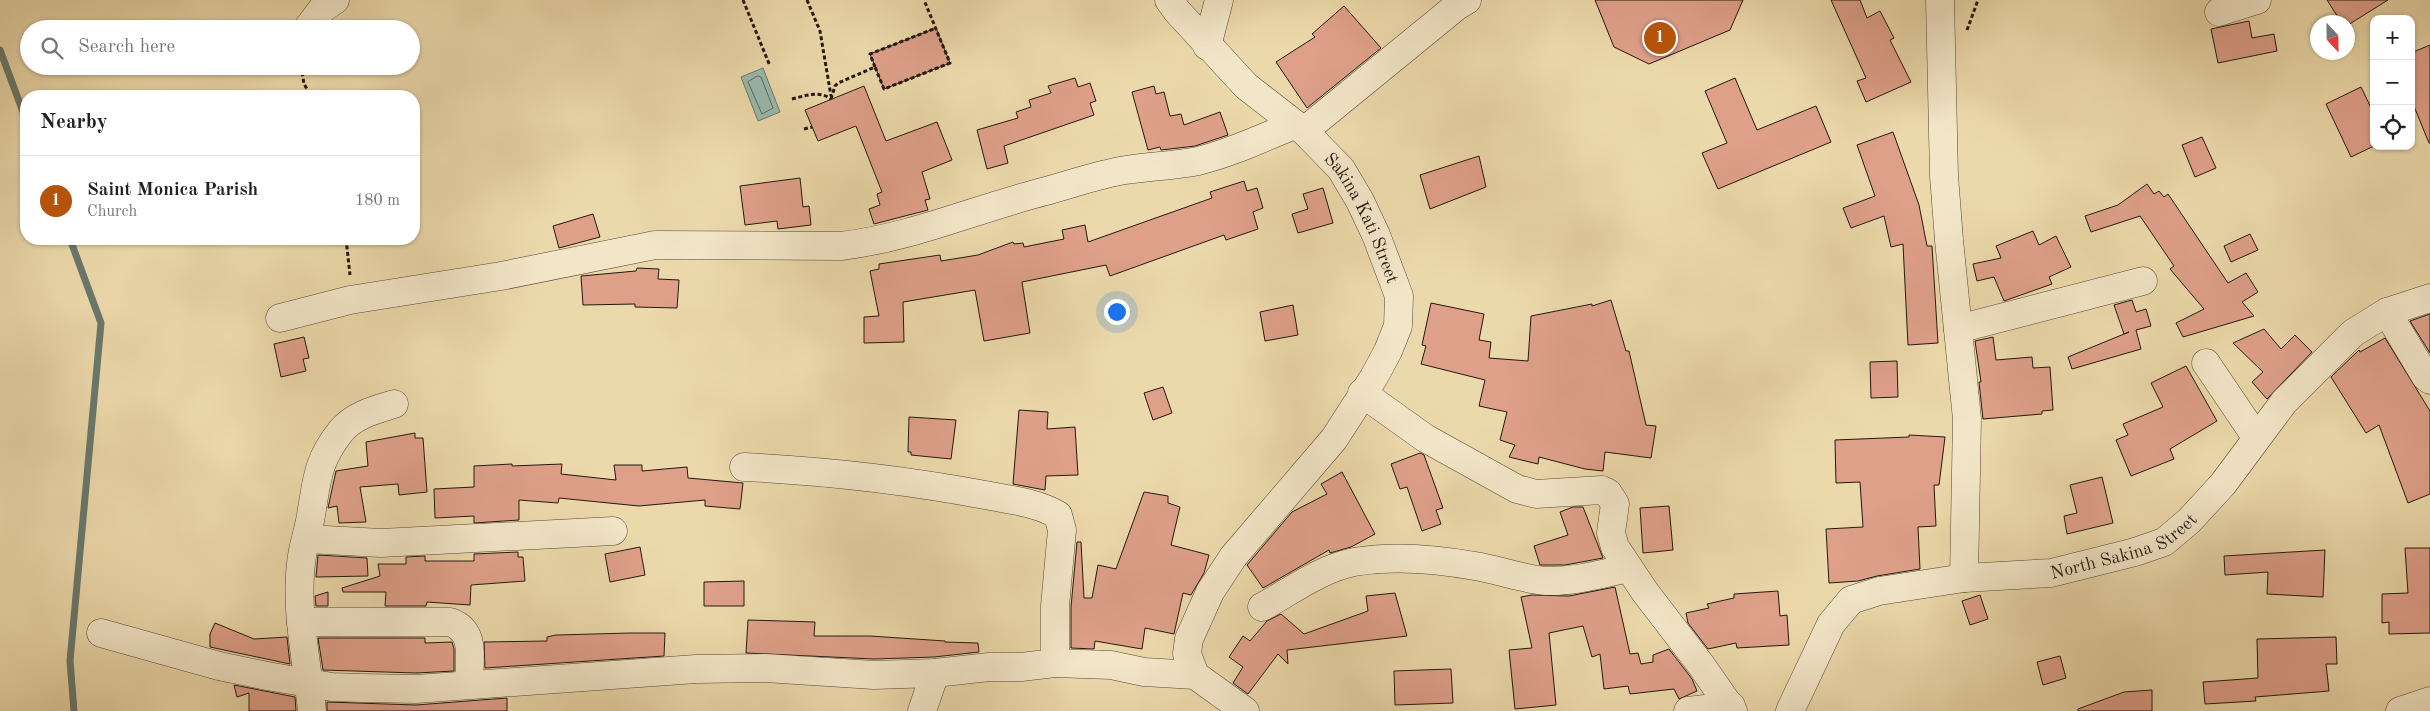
<!DOCTYPE html>
<html lang="en">
<head>
<meta charset="utf-8">
<style>
	body { margin:0; font-family:"Old Standard TT",serif; background:#f6f6f6; color:#202124 }
	.controls { position:absolute; right:15px; top:15px; display:grid; overflow:hidden; border-radius:10px; box-shadow:0 1px 4px #0004 }
	.controls button { width:45px; height:45px; display:grid; place-items:center; padding:0; border:0; border-bottom:1px solid #e0e0e0; background:#fff; color:#202124; font:25px sans-serif }
	.compass { position:absolute; left:2310px; top:15px; width:45px; height:45px; border-radius:50%; background:#fff; box-shadow:0 1px 4px #0004; rotate:158deg }
	.you { position:absolute; left:1116px; top:311px; width:18px; height:18px; margin:-12px; border:4px solid #fff; border-radius:50%; background:#1a73e8; box-shadow:0 0 0 8px #1a73e833 }
	.badge { display:grid; place-items:center; width:32px; height:32px; border-radius:50%; background:#b45309; color:#fff; font-size:16px; font-weight:700 }
	.pin { position:absolute; translate:-50% -50%; border:2px solid #fff; box-shadow:0 1px 5px #0006 }
	.list { margin:0; padding:0; list-style:none }
	h2 { display:flex; justify-content:space-between; align-items:center; height:65px; margin:0; padding:0 20px; font-size:21px }
	h2 small { font-size:16px; font-weight:400; color:#757577 }
	.list li { display:grid; grid-template-columns:32px 1fr auto; gap:15px; align-items:center; box-sizing:border-box; height:90px; padding:0 20px; border-top:1px solid #e0e0e0 }
	.list b { display:block; font-size:19px; white-space:nowrap }
	.list p { margin:0; font-size:16px; white-space:nowrap; color:#757577 }
	.list em { font-size:16px; font-style:normal; color:#757577 }
	.icon { flex:none; width:28px; height:28px; fill:none; stroke:currentColor; stroke-width:2; stroke-linecap:round; stroke-linejoin:round }
	.map { position:relative; flex:none; width:2430px; height:711px; overflow:hidden }
	.search { position:absolute; background:#fff; box-shadow:0 1px 4px #0004; left:20px; top:20px; width:400px; height:55px; display:flex; align-items:center; gap:12px; box-sizing:border-box; padding:0 18px; border-radius:28px; color:#757577; font-size:19px }
	.panel { position:absolute; background:#fff; box-shadow:0 1px 4px #0004; left:20px; top:90px; width:400px; height:155px; border-radius:20px }
	.map>svg:first-child { display:block }
	.water { fill:#99baad; stroke:#69796e }
	.lines { fill:none; stroke-linecap:round; stroke-linejoin:round }
	.shore { stroke:#5e695e; stroke-width:1 }
	.stream { stroke:#69796e; stroke-width:7 }
	.building { fill:#dfa08a; stroke:#22180f }
	.minor-casing { stroke:#544836; stroke-width:29 }
	.path { stroke:#22180f; stroke-width:3; stroke-dasharray:4 2.5; stroke-linecap:butt }
	.minor { stroke:#f3e6c8; stroke-width:28 }
	.labels { text-anchor:middle; stroke-width:4; stroke-linejoin:round; paint-order:stroke }
	.street-label { font-size:18px; fill:#22180f; stroke:#f3e6c8 }
</style>
</head>
<body>
<div class="map">
<svg width="2430" height="711" viewBox="0 0 2430 711">
	<rect width="100%" height="100%" fill="#ecd9ab"/>
	<filter id="stains"><feTurbulence type="fractalNoise" baseFrequency=".004" numOctaves="4"/><feColorMatrix values="0 0 0 0 .2 0 0 0 0 .09 0 0 0 0 .02 0 0 0 .5 -.17"/></filter>
	<radialGradient id="worn" r=".72"><stop offset=".6" stop-color="#630" stop-opacity="0"/><stop offset="1" stop-color="#630" stop-opacity=".3"/></radialGradient>
	<path class="water" d="M763,68L780,112L758,121L741,77Z"/>
	<g class="lines">
		<path class="shore" d="M758,76L761,77L773,108L762,114L748,82Z"/>
		<path class="stream" d="M0,50L26,120
			M70,239L101,323L70,661L74,711"/>
	</g>
	<path class="building" d="M1595,0H1743L1730,30L1649,64L1614,47Z
		M1831,0H1860L1867,18L1880,11L1894,38L1890,40L1911,82L1866,102L1857,81L1866,78Z
		M2327,0H2388L2348,25V22H2341Z
		M1344,6L1381,48L1307,108L1276,62L1315,37L1312,34Z
		M2249,21L2252,38L2274,34L2277,51L2218,63L2211,29Z
		M936,28L950,63L884,89L870,54Z
		M2430,45V143H2429L2411,99V53Z
		M1075,78L1078,87L1090,83L1096,101L1090,103L1094,115L1004,146L1008,163L987,169L977,130L1018,118L1016,112L1031,107L1029,100L1051,93L1048,86Z
		M1735,78L1757,130L1816,106L1831,142L1718,189L1702,153L1727,143L1705,91Z
		M864,86L886,141L937,122L952,160L922,172L930,199L925,200L928,210L874,224L869,209L880,205L877,194L882,192L856,126L818,141L805,110Z
		M1154,86L1156,94L1164,92L1170,116L1181,114L1184,125L1220,112L1228,135L1195,146L1161,150L1160,147L1148,150L1132,92Z
		M2361,87L2374,114V146L2351,157L2326,104Z
		M1893,132L1919,205L1927,246H1932L1938,343L1908,345L1903,244L1891,247L1884,216L1851,228L1843,208L1875,196L1857,145Z
		M2202,137L2216,168L2195,177L2182,145Z
		M1479,156L1486,187L1430,209L1420,175Z
		M800,178L803,207L809,206L811,225L778,229L777,221L745,225L740,186Z
		M1244,181L1247,191L1257,188L1263,208L1253,212L1258,229L1226,240L1224,235L1110,276L1106,265L1022,282L1030,333L984,341L975,290L903,302L904,342L864,343V317L879,316L870,271L879,269V264L940,255L941,261L978,255L1013,242L1014,244L1023,243L1024,247L1064,239L1062,230L1085,225L1088,242L1212,198L1210,192Z
		M2147,184L2154,194L2159,191L2164,197L2168,194L2228,283L2246,273L2258,292L2242,302L2254,316L2183,337L2176,323L2204,309L2170,269L2174,266L2140,216L2091,232L2085,216L2118,205Z
		M1323,188L1333,223L1298,233L1292,214L1308,209L1303,194Z
		M593,214L600,237L559,248L553,226Z
		M2033,231L2039,245L2056,236L2071,267L2049,277L2052,284L2004,301L1994,277L1977,281L1973,264L2001,258L1996,246Z
		M2250,234L2258,250L2231,262L2224,246Z
		M637,268L659,269L658,279L679,280L677,308L635,307V304L583,305L581,276L636,271Z
		M1611,300L1626,351H1629L1646,425L1656,426L1651,458L1605,452L1603,471L1585,469L1539,457L1538,464L1509,457L1515,445L1500,440L1507,412L1479,406L1485,380L1421,364L1426,346L1422,345L1431,303L1484,314L1479,340L1491,342L1489,358L1528,361L1531,316L1592,304V306Z
		M2132,300L2136,312L2146,309L2151,326L2136,330L2141,349L2072,369L2068,357L2129,332L2124,334L2114,305Z
		M1293,305L1298,335L1265,341L1260,312Z
		M2430,314V353L2410,321Z
		M2264,329L2281,349L2295,335L2312,352L2267,399L2252,382L2263,372L2233,343Z
		M304,337L309,358L303,359L306,371L281,377L274,344Z
		M1993,337L1996,360L2032,357L2033,368L2050,367L2053,410L2042,411V414L1983,419L1979,382H1981L1975,341Z
		M2385,338L2430,411V494L2408,503L2379,425L2366,433L2331,377L2359,350L2360,352Z
		M1897,361L1898,397L1871,398L1870,362Z
		M2186,366L2217,421L2170,449L2174,459L2131,476L2116,440L2128,435L2123,424L2163,407L2151,383Z
		M1163,387L1172,413L1153,420L1144,393Z
		M1019,410L1048,412L1047,429L1075,427L1078,475L1046,476L1045,490L1013,484Z
		M909,417L956,420L951,459L911,455V452H908Z
		M415,433V438H423L427,492L399,495L398,484L360,487L366,522L339,523L337,506L328,508L336,471L368,466L366,442Z
		M1909,435L1945,437L1939,485H1934L1936,526L1918,527L1920,569L1877,576L1858,581L1829,583L1826,529L1863,527L1860,482L1836,483L1835,440L1909,437Z
		M1420,453L1424,455L1443,508L1436,510L1441,524L1422,531L1407,487L1400,489L1391,464Z
		M512,464V466L562,464L561,474L616,480L614,465H642V471L687,467L688,478L743,483L740,509L705,506V500L639,506L559,498L558,503L519,500V520L474,523V516L435,518L434,489L474,487V466Z
		M1342,472L1375,534L1351,547L1330,553L1329,550L1263,588L1247,565L1292,512L1327,494L1321,484Z
		M2102,477L2113,523L2067,534L2064,516L2077,513L2070,485Z
		M1144,492L1168,496V503L1180,507L1171,545L1209,555L1204,573L1191,595L1183,593L1174,634L1145,628L1142,649L1095,641L1094,649L1071,648V607L1077,542H1081L1084,598H1092L1098,565L1116,569Z
		M1669,506L1673,550L1643,553L1640,508Z
		M1573,507H1583L1603,558L1565,565H1540L1534,546L1568,535L1560,512Z
		M640,547L645,575L610,582L605,554Z
		M2405,548H2430V633L2389,634V622L2382,623V594L2408,593Z
		M2325,550L2323,597L2267,594L2268,572L2225,575L2224,556Z
		M518,552V557H523L525,581L471,585L470,605L427,602L426,606H385L386,592H343L342,588L380,576L378,564H406V557L425,556V561H474V554Z
		M318,555L367,558L368,576L316,577Z
		M744,581V606H704V582Z
		M1615,587L1630,654L1638,653L1641,664L1653,662V655L1669,649L1692,679L1697,691L1679,699L1674,689L1630,694L1628,686L1604,689L1600,654L1592,657L1583,626L1549,633L1556,705L1515,709L1509,650L1532,648L1521,597L1532,595L1569,596Z
		M1778,591L1780,616L1787,615L1789,645L1737,648L1736,643L1708,649L1688,623L1686,613L1709,608L1707,604L1734,598V594Z
		M328,592V606H316L315,596Z
		M1395,593L1407,636L1287,650L1288,664L1278,654L1248,694L1233,683L1243,667L1229,657L1243,636L1250,641L1267,621L1281,614L1304,634L1368,611L1366,596Z
		M1980,595L1988,619L1970,625L1962,601Z
		M748,620L815,622L814,636H870L945,641V642L978,643L979,652L934,657L874,659L746,653Z
		M215,623L254,639L287,637L290,664L210,647V634Z
		M630,633H665L664,656L485,668L484,642L547,641V637L556,635Z
		M2336,637L2337,664H2326L2329,691L2255,697L2256,701L2205,704L2203,682L2258,678L2257,639Z
		M318,638H425V643L452,642L454,649V671L416,673L323,670Z
		M2060,656L2066,678L2043,685L2037,662Z
		M1451,669L1453,703L1395,705L1394,671Z
		M234,685L295,697L296,711H249V693L237,697Z
		M2152,690V711H2078V709L2124,692Z
		M507,698V711H327V702L416,705Z"/>
	<g class="lines">
		<defs>
			<g id="minor">
				<path id="s1" d="M1169,0L1177,11L1246,86L1304,131L1341,169L1360,201L1376,235L1399,296L1398,326L1388,351L1374,377L1334,439L1233,557L1210,592L1189,639L1187,654L1195,675L1245,711"/>
				<path d="M1940,0L1944,176L1949,240L1967,419L1964,578"/>
				<path d="M2219,12L2257,0"/>
				<path d="M307,29L323,8L335,0"/>
				<path d="M1207,46L1219,0"/>
				<path d="M1304,131L1457,6L1467,0"/>
				<path d="M2387,312L2426,377L2430,380"/>
				<path d="M280,318L350,300L501,276L655,245L841,246C914,237 975,209 1046,191C1072,184 1099,174 1126,170C1150,166 1174,166 1198,161C1231,153 1262,138 1294,125"/>
				<path d="M1958,329L2143,281"/>
				<path d="M2206,363L2256,437"/>
				<path d="M1362,393L1425,438L1517,489L1536,494L1602,490L1608,493L1615,504L1611,533L1615,547L1645,592L1701,665L1733,711"/>
				<path d="M744,467C825,471 905,480 985,495C1010,500 1036,502 1058,515L1062,530L1055,606V663"/>
				<path d="M307,539L381,543L613,531"/>
				<path d="M1262,607C1291,591 1322,568 1354,562C1394,555 1436,559 1475,566C1499,570 1522,579 1546,581C1574,582 1601,574 1628,568"/>
				<path d="M301,622H450C477,631 469,660 469,684"/>
				<path d="M101,633L219,666L267,676L332,687L360,688L416,689L696,669L765,668L874,675L935,673L989,667H1021L1055,663L1111,665L1144,672L1195,675"/>
				<path d="M312,711C307,660 294,607 302,556C304,543 309,529 311,515C317,480 317,461 341,431C354,415 375,410 394,404"/>
				<path d="M922,711L935,673"/>
				<path d="M1688,711L1731,706"/>
				<path id="s2" d="M1790,711L1831,624L1851,600L1879,591L1964,578L2051,573L2135,552L2164,542L2189,521L2223,484L2284,402L2353,333L2387,312L2430,298"/>
				<path d="M2400,711L2430,701"/>
			</g>
		</defs>
		<use href="#minor" class="minor-casing"/>
		<path class="path" d="M743,0L770,66
			M807,0L820,31L831,96
			M1967,30L1978,0
			M301,66L304,84L311,96
			M875,67L870,54L936,28
			M792,99C805,96 819,90 831,99
			M831,99L835,86L838,83L875,67L884,89L950,63L924,0
			M804,129L812,127
			M346,239L350,275"/>
		<use href="#minor" class="minor"/>
	</g>
	<g class="labels">
		<g class="street-label">
			<text dy="6" stroke="none"><textPath href="#s1" startOffset="295">Sakina Kati Street</textPath></text>
			<text dy="6" stroke="none"><textPath href="#s2" startOffset="408">North Sakina Street</textPath></text>
		</g>
	</g>
	<rect width="100%" height="100%" filter="url(#stains)"/>
	<rect width="100%" height="100%" fill="url(#worn)"/>
</svg>
<div class="controls">
<button>+</button>
<button>−</button>
<button><svg class="icon" aria-label="locate" viewBox="0 0 24 24"><circle cx="12" cy="12" r="6"/><path d="M12 2v4M12 18v4M2 12h4M18 12h4"/></svg></button>
</div>
<svg class="compass" viewBox="-18 -18 36 36"><path d="M0-13l5 13h-10z" fill="#e53935"/><path d="M0 13l5-13h-10z" fill="#757577"/></svg>
<div class="you"></div>
<div class="pin badge" style="left:1660px;top:38px">1</div>
<div class="search"><svg class="icon" aria-label="search" viewBox="0 0 24 24"><circle cx="10" cy="10" r="6"/><path d="M15 15l6 6"/></svg>Search here</div>
<section class="panel">
<h2>Nearby<small></small></h2>
<ul class="list">
<li><span class="badge">1</span><div><b>Saint Monica Parish</b><p>Church</p></div><em>180 m</em></li>
</ul>
</section>
</div>
</body>
</html>
